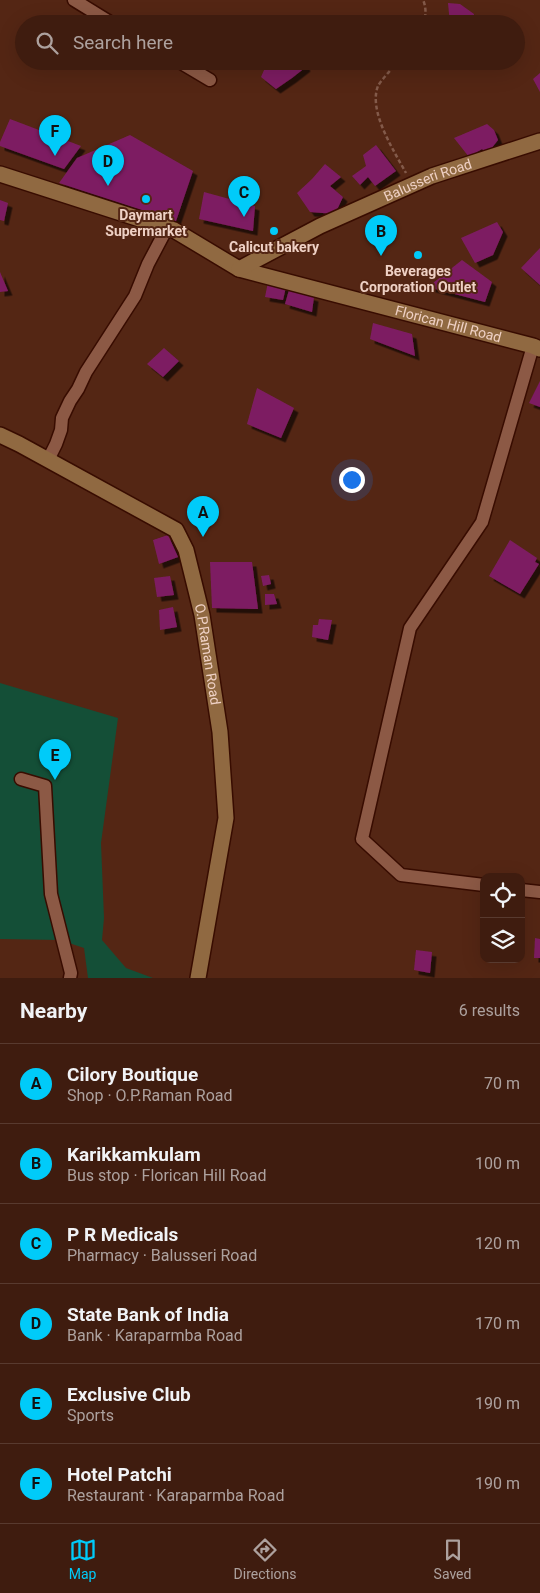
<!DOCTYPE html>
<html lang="en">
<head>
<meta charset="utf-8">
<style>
	body { margin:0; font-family:Roboto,sans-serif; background:#4a291d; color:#f1f3f6 }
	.controls { position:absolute; right:15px; bottom:15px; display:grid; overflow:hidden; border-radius:10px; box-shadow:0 5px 20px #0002 }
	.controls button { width:45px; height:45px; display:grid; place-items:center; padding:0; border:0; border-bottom:1px solid #583a2f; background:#3f1c0f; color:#f1f3f6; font:25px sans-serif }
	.you { position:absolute; left:351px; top:479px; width:18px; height:18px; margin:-12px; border:4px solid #fff; border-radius:50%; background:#1a73e8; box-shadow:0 0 0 8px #1a73e833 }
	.badge { display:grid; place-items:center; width:32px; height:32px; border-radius:50%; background:#00cbf9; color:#111; font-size:16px; font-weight:700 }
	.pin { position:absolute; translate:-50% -41px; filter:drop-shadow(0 1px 2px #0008) }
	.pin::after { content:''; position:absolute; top:26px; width:18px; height:15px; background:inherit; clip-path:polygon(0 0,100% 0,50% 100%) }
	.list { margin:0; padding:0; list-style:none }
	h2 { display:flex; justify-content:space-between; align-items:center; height:65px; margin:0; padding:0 20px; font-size:21px }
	h2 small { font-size:16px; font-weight:400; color:#ada19e }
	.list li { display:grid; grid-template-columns:32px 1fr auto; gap:15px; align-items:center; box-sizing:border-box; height:80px; padding:0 20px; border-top:1px solid #583a2f }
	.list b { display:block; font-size:19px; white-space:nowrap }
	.list p { margin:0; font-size:16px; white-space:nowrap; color:#ada19e }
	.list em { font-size:16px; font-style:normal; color:#ada19e }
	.icon { flex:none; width:28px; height:28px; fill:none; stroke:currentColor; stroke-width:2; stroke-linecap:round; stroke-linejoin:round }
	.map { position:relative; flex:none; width:540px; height:978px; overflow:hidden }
	.search { position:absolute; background:#3f1c0f; box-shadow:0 5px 20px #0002; left:15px; right:15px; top:15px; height:55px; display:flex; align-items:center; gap:12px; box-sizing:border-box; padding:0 18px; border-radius:28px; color:#ada19e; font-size:19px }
	.sheet { height:545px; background:#3f1c0f }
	nav { display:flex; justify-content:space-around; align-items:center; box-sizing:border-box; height:70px; border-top:1px solid #583a2f; background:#3f1c0f; font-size:14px; color:#ada19e }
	nav a { display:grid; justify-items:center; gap:2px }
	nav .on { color:#00cbf9 }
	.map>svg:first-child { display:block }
	.green { fill:#144f37 }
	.building { fill:#7d1d62; filter:url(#shadow) }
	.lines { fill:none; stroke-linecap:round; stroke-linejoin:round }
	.street-casing { stroke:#380c00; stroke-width:15 }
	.secondary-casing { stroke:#380c00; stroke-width:18 }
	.path { stroke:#835a4a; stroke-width:2.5; stroke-dasharray:4 2.5; stroke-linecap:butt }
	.street { stroke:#8c5945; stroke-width:12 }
	.secondary { stroke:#906941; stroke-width:15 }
	.poi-dot { fill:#00cbf9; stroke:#542614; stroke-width:2 }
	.labels { text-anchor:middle; stroke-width:4; stroke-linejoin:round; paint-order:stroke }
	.street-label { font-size:14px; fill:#efd1c5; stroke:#542614 }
	.poi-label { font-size:14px; font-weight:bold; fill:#efd1c5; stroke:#542614 }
</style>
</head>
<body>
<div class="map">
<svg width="540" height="978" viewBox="0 0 540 978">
	<defs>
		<filter id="shadow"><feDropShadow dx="4.5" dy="4.5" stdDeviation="0" flood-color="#0009"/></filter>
	</defs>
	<rect width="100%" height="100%" fill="#542614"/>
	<path class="green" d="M0,683L118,718L101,843L104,918L102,940L126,968L153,978H88L84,948L60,940L0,939Z"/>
	<path class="building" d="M448,3L460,4L474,14L473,24H450Z
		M268,61H303L306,67L292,78L276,89L261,77Z
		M540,73V92L533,79Z
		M10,119L81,146L64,169L0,146V142Z
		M487,124L494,130L498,140L487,154L482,149L469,157L454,138Z
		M130,135L193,171L176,221L59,183L77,158Z
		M376,145L396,171L375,186L368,177L360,185L352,176L366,166L363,155Z
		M325,164L341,177L330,186L343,197L335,214L310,212L297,193L312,179Z
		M204,192L255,206L253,231L199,219Z
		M0,200L8,203L4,221L0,220Z
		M497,222L503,232L493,255L475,263L461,238Z
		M540,248V285L521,268Z
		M462,260L492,282L485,302L428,287Z
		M0,272L8,291L0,292Z
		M268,282L286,287L283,300L265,297Z
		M289,290L314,297L312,312L285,304Z
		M373,323L412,334L415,356L370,339Z
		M164,348L179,361L163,377L147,364Z
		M540,381V407L529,403Z
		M257,388L294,408L281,438L247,424Z
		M168,535L178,557L159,564L153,540Z
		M510,540L537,558L535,562L539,564L520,594L489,576Z
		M210,562H252L258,609L212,608Z
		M269,575L271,584L263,586L261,576Z
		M170,576L174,595L157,597L154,578Z
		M265,594H274L277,604L265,605Z
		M173,607L177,627L160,630L159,610Z
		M319,619L332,620L328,640L312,637L313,625H318Z
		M535,938L540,939V958H534Z
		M416,950L432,952L430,973L414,970Z"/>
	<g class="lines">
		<defs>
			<path id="street" d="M74,0L113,24
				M178,61L210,80
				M48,460L56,444L61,430L62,418L70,401L78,389L86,372L135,296L148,264L167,228
				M21,779L45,786L51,894L71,973L70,978
				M484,885L401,875L362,839L410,628L482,522L533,346
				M521,890L540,892"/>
			<g id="secondary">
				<path id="s1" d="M0,174L174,230L239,269L533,346L540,349"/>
				<path id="s2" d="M239,269L320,226L432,176L540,141"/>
				<path id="s3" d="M0,435L19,444L176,530L186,550L202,615L220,732L226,818L198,978"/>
			</g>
		</defs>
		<use href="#street" class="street-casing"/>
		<use href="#secondary" class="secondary-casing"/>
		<path class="path" d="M422,24C427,18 426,6 423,0
			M398,61C393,68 381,80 378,86C368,111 394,151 406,173"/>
		<use href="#street" class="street"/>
		<use href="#secondary" class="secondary"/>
	</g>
	<g class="poi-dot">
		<circle cx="146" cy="199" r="5"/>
		<circle cx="274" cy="231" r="5"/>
		<circle cx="418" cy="255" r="5"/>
	</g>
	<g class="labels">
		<g class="street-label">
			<text dy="5" stroke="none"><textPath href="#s2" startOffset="209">Balusseri Road</textPath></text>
			<text dy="5" stroke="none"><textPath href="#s1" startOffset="475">Florican Hill Road</textPath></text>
			<text dy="5" stroke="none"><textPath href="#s3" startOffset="329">O.P.Raman Road</textPath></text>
		</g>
		<g class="poi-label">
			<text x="146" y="220">Daymart<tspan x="146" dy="16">Supermarket</tspan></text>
			<text x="274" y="252">Calicut bakery</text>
			<text x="418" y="276">Beverages<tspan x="418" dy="16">Corporation Outlet</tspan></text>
		</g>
	</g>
</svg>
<div class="controls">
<button><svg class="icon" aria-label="locate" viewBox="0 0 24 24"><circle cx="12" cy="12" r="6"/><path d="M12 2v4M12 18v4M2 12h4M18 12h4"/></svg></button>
<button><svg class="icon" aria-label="layers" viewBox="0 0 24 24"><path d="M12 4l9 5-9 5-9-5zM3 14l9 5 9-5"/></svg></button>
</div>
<div class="you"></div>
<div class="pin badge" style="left:203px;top:537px">A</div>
<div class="pin badge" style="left:381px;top:256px">B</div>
<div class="pin badge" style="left:244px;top:217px">C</div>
<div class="pin badge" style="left:108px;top:186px">D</div>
<div class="pin badge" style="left:55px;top:780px">E</div>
<div class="pin badge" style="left:55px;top:156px">F</div>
<div class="search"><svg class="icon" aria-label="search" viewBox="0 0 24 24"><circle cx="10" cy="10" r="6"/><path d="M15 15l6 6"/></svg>Search here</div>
</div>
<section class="sheet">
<h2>Nearby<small>6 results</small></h2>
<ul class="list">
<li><span class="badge">A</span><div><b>Cilory Boutique</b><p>Shop · O.P.Raman Road</p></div><em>70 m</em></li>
<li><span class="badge">B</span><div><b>Karikkamkulam</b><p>Bus stop · Florican Hill Road</p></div><em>100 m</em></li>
<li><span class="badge">C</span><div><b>P R Medicals</b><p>Pharmacy · Balusseri Road</p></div><em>120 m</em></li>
<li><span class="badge">D</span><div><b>State Bank of India</b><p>Bank · Karaparmba Road</p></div><em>170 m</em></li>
<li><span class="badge">E</span><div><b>Exclusive Club</b><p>Sports</p></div><em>190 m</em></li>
<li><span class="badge">F</span><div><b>Hotel Patchi</b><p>Restaurant · Karaparmba Road</p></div><em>190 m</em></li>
</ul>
</section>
<nav>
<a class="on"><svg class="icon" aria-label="map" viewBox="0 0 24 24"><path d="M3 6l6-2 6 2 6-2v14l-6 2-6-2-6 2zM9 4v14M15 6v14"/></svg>Map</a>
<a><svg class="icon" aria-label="directions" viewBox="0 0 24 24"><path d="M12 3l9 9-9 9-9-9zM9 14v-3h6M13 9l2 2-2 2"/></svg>Directions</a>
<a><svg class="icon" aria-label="saved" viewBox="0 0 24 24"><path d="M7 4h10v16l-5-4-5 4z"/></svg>Saved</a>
</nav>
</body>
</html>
